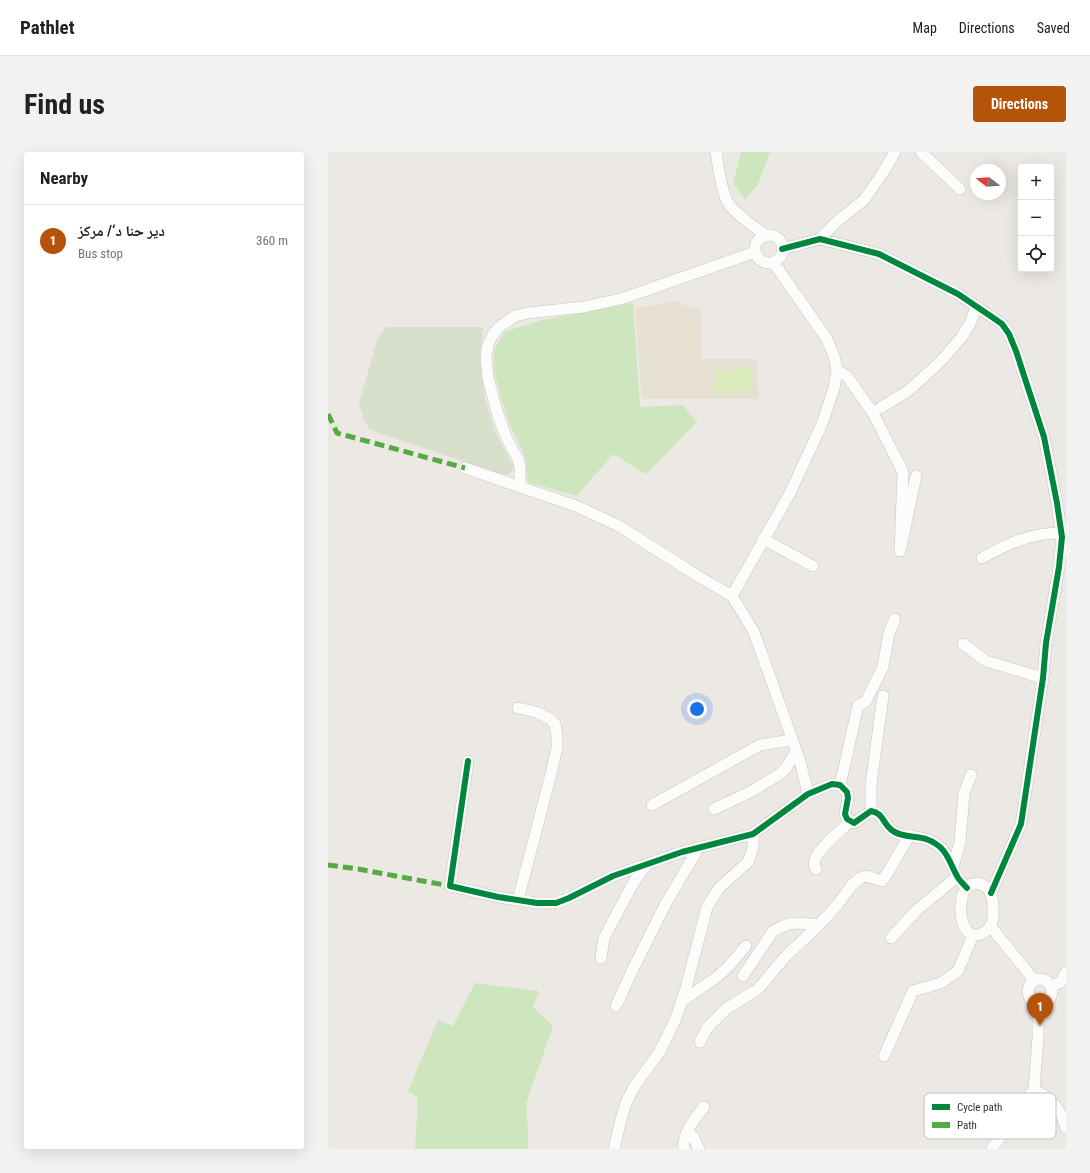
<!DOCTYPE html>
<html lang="en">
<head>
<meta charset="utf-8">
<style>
	body { margin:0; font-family:"Roboto Condensed","Noto Naskh Arabic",sans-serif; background:#f2f2f2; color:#202124 }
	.controls { position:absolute; right:12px; top:12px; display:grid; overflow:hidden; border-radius:4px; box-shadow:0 4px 16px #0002 }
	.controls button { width:36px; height:36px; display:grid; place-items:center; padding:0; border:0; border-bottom:1px solid #e0e0e0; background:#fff; color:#202124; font:20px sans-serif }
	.compass { position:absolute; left:642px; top:12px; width:36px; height:36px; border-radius:50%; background:#fff; box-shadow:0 4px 16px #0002; rotate:287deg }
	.you { position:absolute; left:369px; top:557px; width:14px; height:14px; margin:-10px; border:3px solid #fff; border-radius:50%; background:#1a73e8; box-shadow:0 0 0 6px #1a73e833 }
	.badge { display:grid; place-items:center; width:26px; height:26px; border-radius:50%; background:#b45309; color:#fff; font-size:13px; font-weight:700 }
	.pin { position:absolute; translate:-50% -33px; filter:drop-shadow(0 1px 2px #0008) }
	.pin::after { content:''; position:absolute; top:21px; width:14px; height:12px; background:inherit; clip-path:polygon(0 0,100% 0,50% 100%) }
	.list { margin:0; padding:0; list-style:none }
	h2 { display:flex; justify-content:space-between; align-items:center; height:52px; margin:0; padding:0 16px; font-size:17px }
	h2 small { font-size:13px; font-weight:400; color:#757577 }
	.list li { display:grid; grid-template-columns:26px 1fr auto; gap:12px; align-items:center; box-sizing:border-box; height:72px; padding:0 16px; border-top:1px solid #e0e0e0 }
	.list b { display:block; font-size:15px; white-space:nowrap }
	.list p { margin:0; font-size:13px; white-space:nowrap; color:#757577 }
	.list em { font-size:13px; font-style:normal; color:#757577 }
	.icon { flex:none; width:22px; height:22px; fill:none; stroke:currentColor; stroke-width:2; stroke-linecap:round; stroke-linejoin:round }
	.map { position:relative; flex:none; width:738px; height:997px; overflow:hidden; border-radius:4px }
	header { display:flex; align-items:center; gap:24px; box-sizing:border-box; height:56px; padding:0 20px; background:#fff; border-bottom:1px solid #e0e0e0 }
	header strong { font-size:19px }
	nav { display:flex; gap:22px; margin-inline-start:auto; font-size:14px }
	.intro { display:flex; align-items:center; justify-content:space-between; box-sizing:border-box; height:96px; padding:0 24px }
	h1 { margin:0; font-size:28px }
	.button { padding:10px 18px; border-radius:4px; background:#b45309; color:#fff; font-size:14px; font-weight:700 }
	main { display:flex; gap:24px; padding:0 24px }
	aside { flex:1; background:#fff; border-radius:4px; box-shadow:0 4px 16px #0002 }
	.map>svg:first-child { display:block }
	.education { fill:#e6e0d3 }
	.green { fill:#cee6be }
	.cemetery { fill:#d8e0cc }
	.pitch { fill:#d9eabb }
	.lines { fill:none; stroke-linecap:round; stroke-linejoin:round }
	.minor-casing { stroke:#c5c4c5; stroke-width:12 }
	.minor { stroke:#fcfcfb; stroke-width:11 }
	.quiet { stroke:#54ab44; stroke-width:5; stroke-dasharray:10 5; stroke-linecap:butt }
	.cycleway-casing { stroke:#fff; stroke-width:8 }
	.cycleway { stroke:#00873e; stroke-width:6 }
	.key { fill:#fff; stroke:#c0c0c0; stroke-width:1 }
	.key-label { font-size:11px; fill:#2e2e2e }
</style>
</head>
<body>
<header>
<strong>Pathlet</strong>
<nav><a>Map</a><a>Directions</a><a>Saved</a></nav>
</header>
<div class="intro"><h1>Find us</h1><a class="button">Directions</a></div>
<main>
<aside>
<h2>Nearby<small></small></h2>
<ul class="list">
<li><span class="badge">1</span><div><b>دير حنا د‘/ مركز</b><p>Bus stop</p></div><em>360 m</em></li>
</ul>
</aside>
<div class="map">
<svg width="738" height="997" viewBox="0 0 738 997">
	<rect width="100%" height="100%" fill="#ece8e4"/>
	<path class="education" d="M349,149L353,152L373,158V207H428L431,247H314L307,156Z"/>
	<path class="green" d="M413,0H442L430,32L417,48L405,31Z
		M305,151L312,255L354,253L369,270L318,322L285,302L249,344L200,330L197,304L182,273L172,243L166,218V199L176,180L214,168Z
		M147,831L211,839L205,855L225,874L198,952L200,977V997H87L90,946L80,939L110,868L125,874Z"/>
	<path class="cemetery" d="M58,175H155L152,205L157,247L168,282L186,315L180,323L170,321L42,278L36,269L31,251L50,185Z"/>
	<path class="pitch" d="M424,216L425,239L388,242L387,219Z"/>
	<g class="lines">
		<defs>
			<path id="minor" d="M388,0C390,13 393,37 399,49C404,60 428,76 439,84
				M593,0L632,37
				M427 97a14 14 0 1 1 28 0a14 14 0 1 1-28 0Z
				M492,87L508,70L536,48L556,19L567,0
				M454,97L492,87L551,102L630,142L664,165L674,172L681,182L688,199L716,285L729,351L734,385L731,415L718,491L715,526L693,672L663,741
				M509,218L519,224L545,261L575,320L572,399L588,324
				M552,256L580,239L612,210L633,186L642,172L648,155
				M137,316L248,354L291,374L368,423L404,444L426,480L472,609L480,642
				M192,335V315L190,307L179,287L169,260L160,226L158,205L160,193L164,184L171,175L187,164L200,161L256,155L296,146L427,100
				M435,387L485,414
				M654,406C683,390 705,380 738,381
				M404,444L462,341L494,272L506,236L509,218L506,204L499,187L445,110
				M635,492L658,509L715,526
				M190,556L208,560L222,567L227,572L229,584V595L224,618L190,748
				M140,609L122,734L170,745L209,751H228L241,746L285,724L354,700L425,682L480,642L504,632L512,633L519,640L520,646L517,662L519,667L526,671L543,659C557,662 554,672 565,679C573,685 587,684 598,687C618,694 620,707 629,724C631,728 635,732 639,736
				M512,633L530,554L538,549L555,515L561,481L567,467
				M324,653L432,593L464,588
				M386,657L424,639L452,622L458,616L468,599
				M543,659V632L555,544
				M625,715L632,690L636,641L643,623
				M488,717C486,714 486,711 487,708C489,698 513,678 522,670
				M650,731C663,735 665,745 665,757C665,762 666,765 664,770C663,775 660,778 655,781C632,794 626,745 641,733C644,732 647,732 650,731Z
				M663,775L706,828
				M563,786L589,758L629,725
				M273,806L276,786L304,733L319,712
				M415,824L445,779L460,772L472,771L491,773
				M700 839a12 12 0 1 1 24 0a12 12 0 1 1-24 0Z
				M723,834L733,830L738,820
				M353,850L389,825L400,815L418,794
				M710,851V886L706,937C723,947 733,956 738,976
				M288,854L304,819L337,753L371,695
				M372,890L379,876L398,857L430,837L458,804L491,773L510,752L524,733L532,726L539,724L554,729C565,714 572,698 582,683
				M556,904L585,839L613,831L630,819L645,783
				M359,980L365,984L371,997
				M286,997L293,967L298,951L306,935L332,899L348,866L358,836L379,755L391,736L420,710L425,696V682
				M356,997C354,981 367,966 376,955
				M664,997L706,937"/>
		</defs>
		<use href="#minor" class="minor-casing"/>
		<use href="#minor" class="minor"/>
		<path class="quiet" d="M0,262L9,281L137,316
			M0,713L30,717L122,734"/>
		<defs>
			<path id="cycleway" d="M454,97L492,87L551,102L630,142L664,165L674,172L681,182L688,199L716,285L729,351L734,385L731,415L718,491L715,526L693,672L663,741
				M140,609L122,734L170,745L209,751H228L241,746L285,724L354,700L425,682L480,642L504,632L512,633L519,640L520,646L517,662L519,667L526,671L543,659C557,662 554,672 565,679C573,685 587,684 598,687C618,694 620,707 629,724C631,728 635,732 639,736"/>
		</defs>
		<use href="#cycleway" class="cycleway-casing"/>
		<use href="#cycleway" class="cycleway"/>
	</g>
	<rect x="596" y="941" width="132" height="46" rx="6" class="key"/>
	<rect x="604" y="952" width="18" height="6" fill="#00873e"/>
	<rect x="604" y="970" width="18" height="6" fill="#54ab44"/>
	<g class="key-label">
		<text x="629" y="959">Cycle path</text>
		<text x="629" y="977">Path</text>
	</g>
</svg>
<div class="controls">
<button>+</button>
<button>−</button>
<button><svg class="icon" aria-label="locate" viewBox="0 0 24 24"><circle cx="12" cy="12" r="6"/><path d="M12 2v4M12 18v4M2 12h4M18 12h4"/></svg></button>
</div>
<svg class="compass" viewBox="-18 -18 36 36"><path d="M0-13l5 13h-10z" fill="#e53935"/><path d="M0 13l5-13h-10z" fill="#757577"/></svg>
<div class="you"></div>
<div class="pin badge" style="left:712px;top:874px">1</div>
</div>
</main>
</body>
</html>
